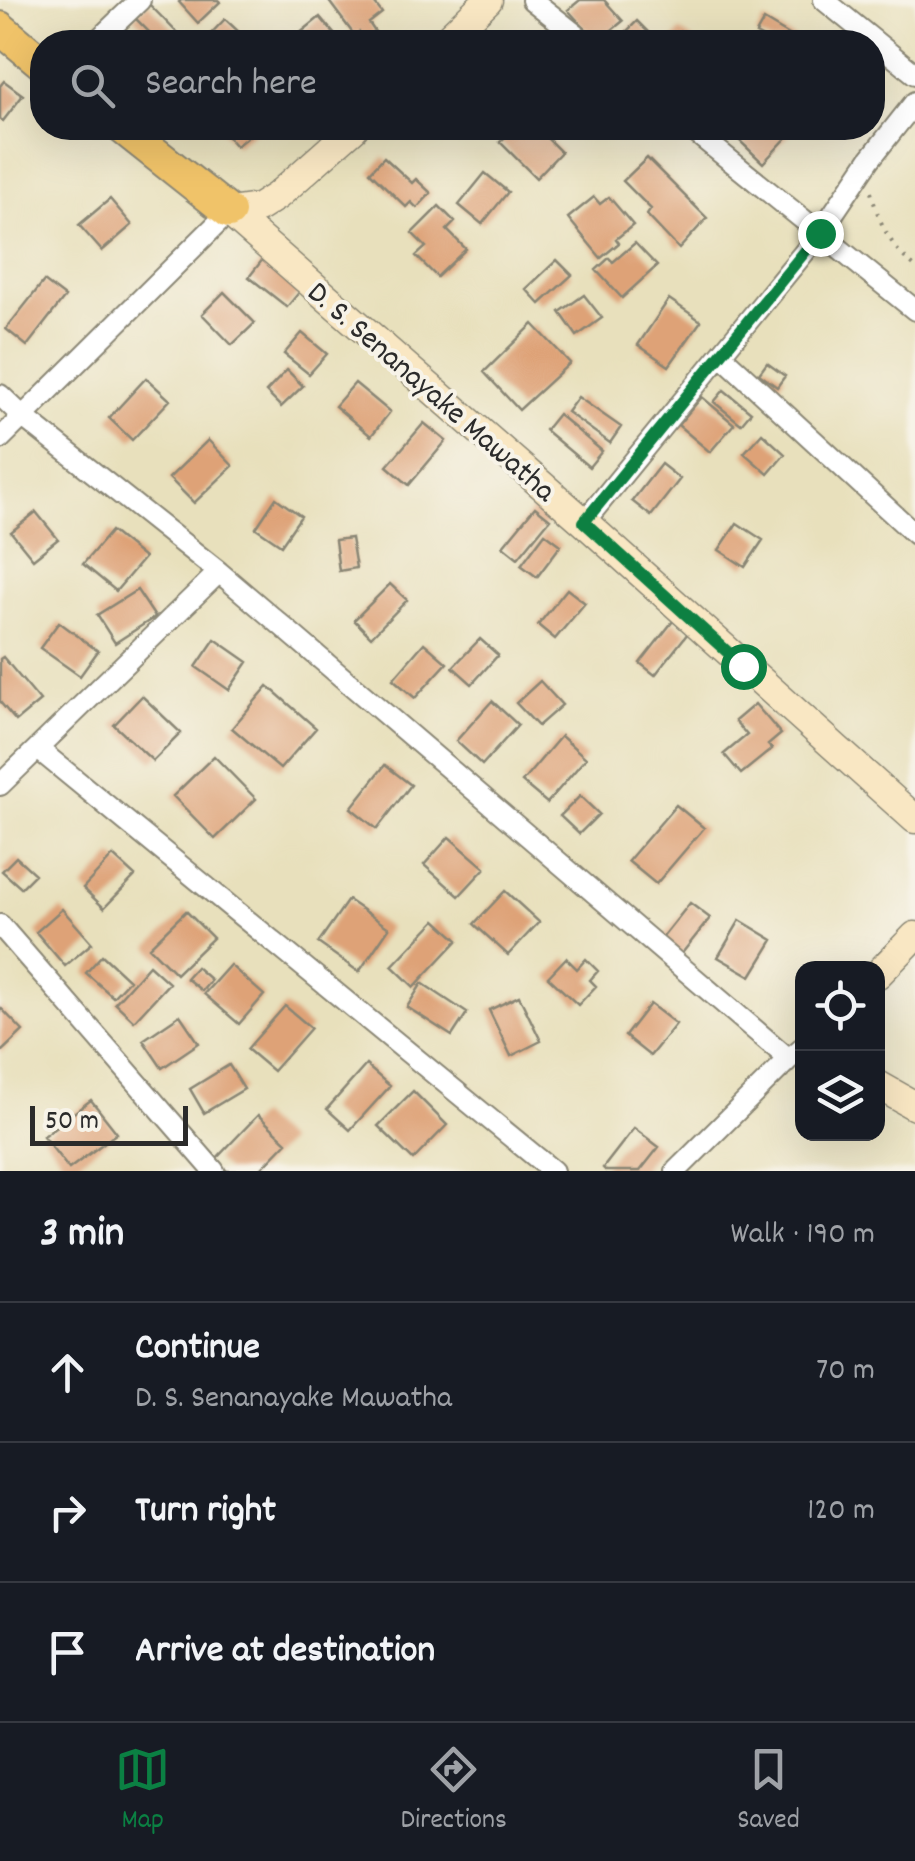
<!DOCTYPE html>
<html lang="en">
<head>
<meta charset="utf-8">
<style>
	body { margin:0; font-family:Dekko,sans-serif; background:#20242c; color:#f1f3f6 }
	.controls { position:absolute; right:30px; bottom:30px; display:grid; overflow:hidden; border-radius:20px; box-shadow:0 10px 40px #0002 }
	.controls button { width:90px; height:90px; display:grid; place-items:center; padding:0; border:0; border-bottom:2px solid #363941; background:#171b24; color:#f1f3f6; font:50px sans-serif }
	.scale { position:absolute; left:30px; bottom:25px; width:158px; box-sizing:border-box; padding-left:10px; border:5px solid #2b2b2b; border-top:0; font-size:28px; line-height:35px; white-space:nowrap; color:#2b2b2b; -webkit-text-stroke:8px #f7f3e8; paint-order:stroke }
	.stop { position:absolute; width:30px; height:30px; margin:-22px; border:8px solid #0b8043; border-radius:50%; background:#fff }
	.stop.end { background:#0b8043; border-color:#fff; box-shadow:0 2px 10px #0008 }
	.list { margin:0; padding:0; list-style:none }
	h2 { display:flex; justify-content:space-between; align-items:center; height:130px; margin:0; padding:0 40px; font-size:42px }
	h2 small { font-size:32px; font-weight:400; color:#9ea1a6 }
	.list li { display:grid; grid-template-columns:65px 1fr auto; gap:30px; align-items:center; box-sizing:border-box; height:140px; padding:0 40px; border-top:2px solid #363941 }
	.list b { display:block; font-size:38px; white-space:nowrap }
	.list p { margin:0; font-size:32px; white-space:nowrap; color:#9ea1a6 }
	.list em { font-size:32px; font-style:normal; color:#9ea1a6 }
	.icon { flex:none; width:55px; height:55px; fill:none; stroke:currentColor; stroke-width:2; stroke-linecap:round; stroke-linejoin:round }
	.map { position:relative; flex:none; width:915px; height:1171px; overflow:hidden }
	.search { position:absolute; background:#171b24; box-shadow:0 10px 40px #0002; left:30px; right:30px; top:30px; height:110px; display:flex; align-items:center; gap:25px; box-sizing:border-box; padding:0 35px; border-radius:40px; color:#9ea1a6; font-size:38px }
	.sheet { height:550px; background:#171b24 }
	nav { display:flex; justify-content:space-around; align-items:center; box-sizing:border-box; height:140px; border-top:2px solid #363941; background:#171b24; font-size:28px; color:#9ea1a6 }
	nav a { display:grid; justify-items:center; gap:5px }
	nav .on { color:#0b8043 }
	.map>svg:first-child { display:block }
	.building { fill:#dea277 }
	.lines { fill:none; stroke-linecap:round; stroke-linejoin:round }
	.street-casing { stroke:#8a8674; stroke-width:24 }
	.secondary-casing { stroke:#8a8674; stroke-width:31 }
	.primary-casing { stroke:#8a8674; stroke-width:36 }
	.path { stroke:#8a8674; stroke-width:4; stroke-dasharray:2.5 8; stroke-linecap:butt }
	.street { stroke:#fff; stroke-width:20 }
	.secondary { stroke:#f9e7c3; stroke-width:28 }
	.primary { stroke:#f0c369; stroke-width:32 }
	.route { stroke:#0b8043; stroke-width:12 }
	.labels { text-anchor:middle; stroke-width:8; stroke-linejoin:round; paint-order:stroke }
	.street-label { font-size:32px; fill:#2b2b2b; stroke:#f7f3e8 }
</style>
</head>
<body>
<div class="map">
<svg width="915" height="1171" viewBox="0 0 915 1171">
	<rect width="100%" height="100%" fill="#f7f3e8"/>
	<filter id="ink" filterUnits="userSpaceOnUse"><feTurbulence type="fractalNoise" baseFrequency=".01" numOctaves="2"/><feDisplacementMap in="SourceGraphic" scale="20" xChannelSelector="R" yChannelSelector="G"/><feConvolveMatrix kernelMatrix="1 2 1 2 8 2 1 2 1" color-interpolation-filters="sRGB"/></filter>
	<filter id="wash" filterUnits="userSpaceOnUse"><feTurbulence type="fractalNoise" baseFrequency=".0048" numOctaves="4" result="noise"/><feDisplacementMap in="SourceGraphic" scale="40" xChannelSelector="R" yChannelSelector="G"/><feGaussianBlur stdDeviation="2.25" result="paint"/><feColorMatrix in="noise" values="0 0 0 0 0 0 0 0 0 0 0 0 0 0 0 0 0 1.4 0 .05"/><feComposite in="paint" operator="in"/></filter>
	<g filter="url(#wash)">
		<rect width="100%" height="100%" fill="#e8e0bc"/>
		<g id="blocks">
			<path class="building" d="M181,0H218L220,2L198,23L179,2Z
				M328,0H372L382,13L369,23L380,39L375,42H367L359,32L355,36Z
				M580,0H604L623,21L597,42L568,10Z
				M148,3L186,42H159L134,17Z
				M320,17L341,42H297L294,38Z
				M225,19L239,32L229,42H203Z
				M764,20L801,42H771L756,34Z
				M637,21L655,39L652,42H620L618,40Z
				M680,31L696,42H671Z
				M523,32L532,42H511Z
				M4,81L23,95L3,121L0,119V86Z
				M220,128H259L236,146Z
				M514,128H537L561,152L536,178L500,142Z
				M713,128H735L729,137Z
				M753,128L760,135L767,128H783L790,134L763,163L740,141Z
				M384,157L412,183L416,179L431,193L417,208L411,202L406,207L370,172Z
				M647,158L707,218L679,249L647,215L651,209L623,181Z
				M485,173L508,192L482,224L459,205Z
				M594,197L600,204L609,197L633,225L616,239L619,243L601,258L568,218Z
				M110,199L132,225L102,251L79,225Z
				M439,206L455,222L447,230L466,249L437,277L416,256L426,247L412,233Z
				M635,243L657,266L622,298L596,270L609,258L613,262Z
				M267,254L306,284L287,307L249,277Z
				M557,260L572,275L540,304L526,289Z
				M44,281L65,297L27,346L6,329Z
				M224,292L255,323L232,345L202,314Z
				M584,295L602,318L577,336L560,312Z
				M669,299L701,321L669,366L638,345Z
				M533,324L570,363L519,410L484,372Z
				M302,333L327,354L309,374L284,354Z
				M767,363L785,376L777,387L759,374Z
				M287,370L303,386L281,407L266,392Z
				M146,378L170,400L132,440L109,418Z
				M355,383L390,412L371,436L335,406Z
				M724,390L751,412L741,424L714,402Z
				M578,397L621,427L610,443L567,412Z
				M702,397L734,424L710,452L678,425Z
				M558,414L602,451L589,467L545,430Z
				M424,423L446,441L409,485L387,466Z
				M762,433L785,454L768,474L744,453Z
				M208,440L233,466L194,503L169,478Z
				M661,464L680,479L651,516L632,501Z
				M276,498L301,516L281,545L256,528Z
				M535,507L550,519L518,558L503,546Z
				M36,512L58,539L33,559L11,532Z
				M737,523L763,540L745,567L719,550Z
				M111,531L144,558L116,591L83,564Z
				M545,533L561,545L537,577L521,565Z
				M351,538L356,568L339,571L335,540Z
				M390,584L407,600L371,637L354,620Z
				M567,589L585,603L555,639L538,625Z
				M137,590L155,617L115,643L97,615Z
				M673,621L688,633L655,675L640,663Z
				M59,622L98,651L80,676L40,648Z
				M215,639L248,662L229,690L196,667Z
				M480,639L498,655L472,684L453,667Z
				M424,643L447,663L415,698L393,679Z
				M3,657L40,701L16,721L0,702V659Z
				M540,681L562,705L538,726L516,703Z
				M268,686L316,728L280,769L232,728Z
				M142,696L181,733L153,761L114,725Z
				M492,701L518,725L482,765L456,741Z
				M755,704L781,734L768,745L772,749L741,774L724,754L747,735L735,721Z
				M561,736L586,758L547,803L522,782Z
				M214,756L256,799L215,839L173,796Z
				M385,765L411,785L377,829L351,808Z
				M580,796L599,814L579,834L560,816Z
				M676,805L704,828L656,884L628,861Z
				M449,837L485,868L459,896L424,865Z
				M113,856L135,876L104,908L83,888Z
				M16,857L35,874L21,888L2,871Z
				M505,891L539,922L508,955L474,924Z
				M348,900L389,928L359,972L318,943Z
				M690,903L710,918L679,957L659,942Z
				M62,909L92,943L65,966L36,932Z
				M186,911L213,938L176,974L149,947Z
				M436,920L458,940L414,987L392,966Z
				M740,920L773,940L751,976L718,957Z
				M102,955L129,980L113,997L86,973Z
				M566,958L577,969L586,959L598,971L590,980L596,986L578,1005L548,977Z
				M149,965L169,983L134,1021L115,1003Z
				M230,965L264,995L239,1024L204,994Z
				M196,967L211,980L202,991L186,978Z
				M422,983L467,1013L452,1036L407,1007Z
				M519,996L541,1041L511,1056L489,1010Z
				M650,1004L676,1024L650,1056L625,1036Z
				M285,1006L311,1028L273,1071L247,1049Z
				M0,1007L23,1031L0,1053Z
				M180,1015L199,1043L162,1068L143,1040Z
				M229,1065L244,1089L204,1113L190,1089Z
				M366,1065L390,1086L350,1130L327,1109Z
				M413,1091L447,1125L413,1160L378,1126Z
				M91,1100L117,1133L69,1169L43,1136Z
				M258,1115L287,1142L259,1171H227L215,1160Z
				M634,1128L659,1147L640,1171H606L603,1168Z"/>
		</g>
	</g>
	<g filter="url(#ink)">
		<use href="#blocks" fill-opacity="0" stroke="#8a8674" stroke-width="2.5"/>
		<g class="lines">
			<defs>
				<path id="street" d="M532,0L585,42
					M824,0L915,74
					M96,42L140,0
					M690,128L915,310
					M722,356L915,534
					M0,395L22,416L219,572L789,1059
					M0,439L229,212
					M584,522L820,233L870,159L915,102
					M38,749L553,1171
					M0,785L219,572
					M0,925L214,1171
					M676,1171L789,1059L802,1048"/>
				<path id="secondary" d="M444,42L488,0
					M229,212L584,522L915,819
					M229,212L258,208L277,196L354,128
					M878,974L915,936
					M878,1085L915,1106"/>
				<path id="primary" d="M0,28L42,63
					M123,128L229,212"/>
			</defs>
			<use href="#street" class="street-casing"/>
			<use href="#secondary" class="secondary-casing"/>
			<use href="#primary" class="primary-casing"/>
			<path class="path" d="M871,192C879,222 890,247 915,267"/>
			<use href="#street" class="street"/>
			<use href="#secondary" class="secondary"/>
			<use href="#primary" class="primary"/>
		</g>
	</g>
	<g class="lines" filter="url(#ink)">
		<path class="route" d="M743,666L584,522L820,233"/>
	</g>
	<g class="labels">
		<g class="street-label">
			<text transform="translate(433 390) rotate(41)" y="11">D. S. Senanayake Mawatha</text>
		</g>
	</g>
</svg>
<div class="controls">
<button><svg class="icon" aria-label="locate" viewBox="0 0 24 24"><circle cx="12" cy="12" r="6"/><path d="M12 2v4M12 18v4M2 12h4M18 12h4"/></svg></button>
<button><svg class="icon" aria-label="layers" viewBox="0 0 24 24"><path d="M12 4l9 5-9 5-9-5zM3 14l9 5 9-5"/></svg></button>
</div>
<div class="scale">50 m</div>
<div class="stop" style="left:743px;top:666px"></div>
<div class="stop end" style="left:820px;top:233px"></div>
<div class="search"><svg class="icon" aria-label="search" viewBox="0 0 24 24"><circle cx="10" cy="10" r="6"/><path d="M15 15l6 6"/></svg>Search here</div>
</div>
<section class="sheet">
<h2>3 min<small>Walk · 190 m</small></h2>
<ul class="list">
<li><svg class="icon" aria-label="ahead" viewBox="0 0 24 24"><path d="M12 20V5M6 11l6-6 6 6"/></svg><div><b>Continue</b><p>D. S. Senanayake Mawatha</p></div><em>70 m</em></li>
<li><svg class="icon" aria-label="right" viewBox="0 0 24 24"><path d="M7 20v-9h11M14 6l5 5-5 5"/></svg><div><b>Turn right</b></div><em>120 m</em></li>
<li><svg class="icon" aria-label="arrive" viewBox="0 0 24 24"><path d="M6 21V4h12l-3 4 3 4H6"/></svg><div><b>Arrive at destination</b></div></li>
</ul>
</section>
<nav>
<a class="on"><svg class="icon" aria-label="map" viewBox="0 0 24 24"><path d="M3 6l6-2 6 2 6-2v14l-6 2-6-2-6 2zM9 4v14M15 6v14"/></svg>Map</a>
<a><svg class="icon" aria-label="directions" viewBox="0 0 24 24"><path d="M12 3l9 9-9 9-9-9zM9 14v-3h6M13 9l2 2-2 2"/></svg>Directions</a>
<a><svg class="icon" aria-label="saved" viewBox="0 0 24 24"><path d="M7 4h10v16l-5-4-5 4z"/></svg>Saved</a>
</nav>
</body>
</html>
